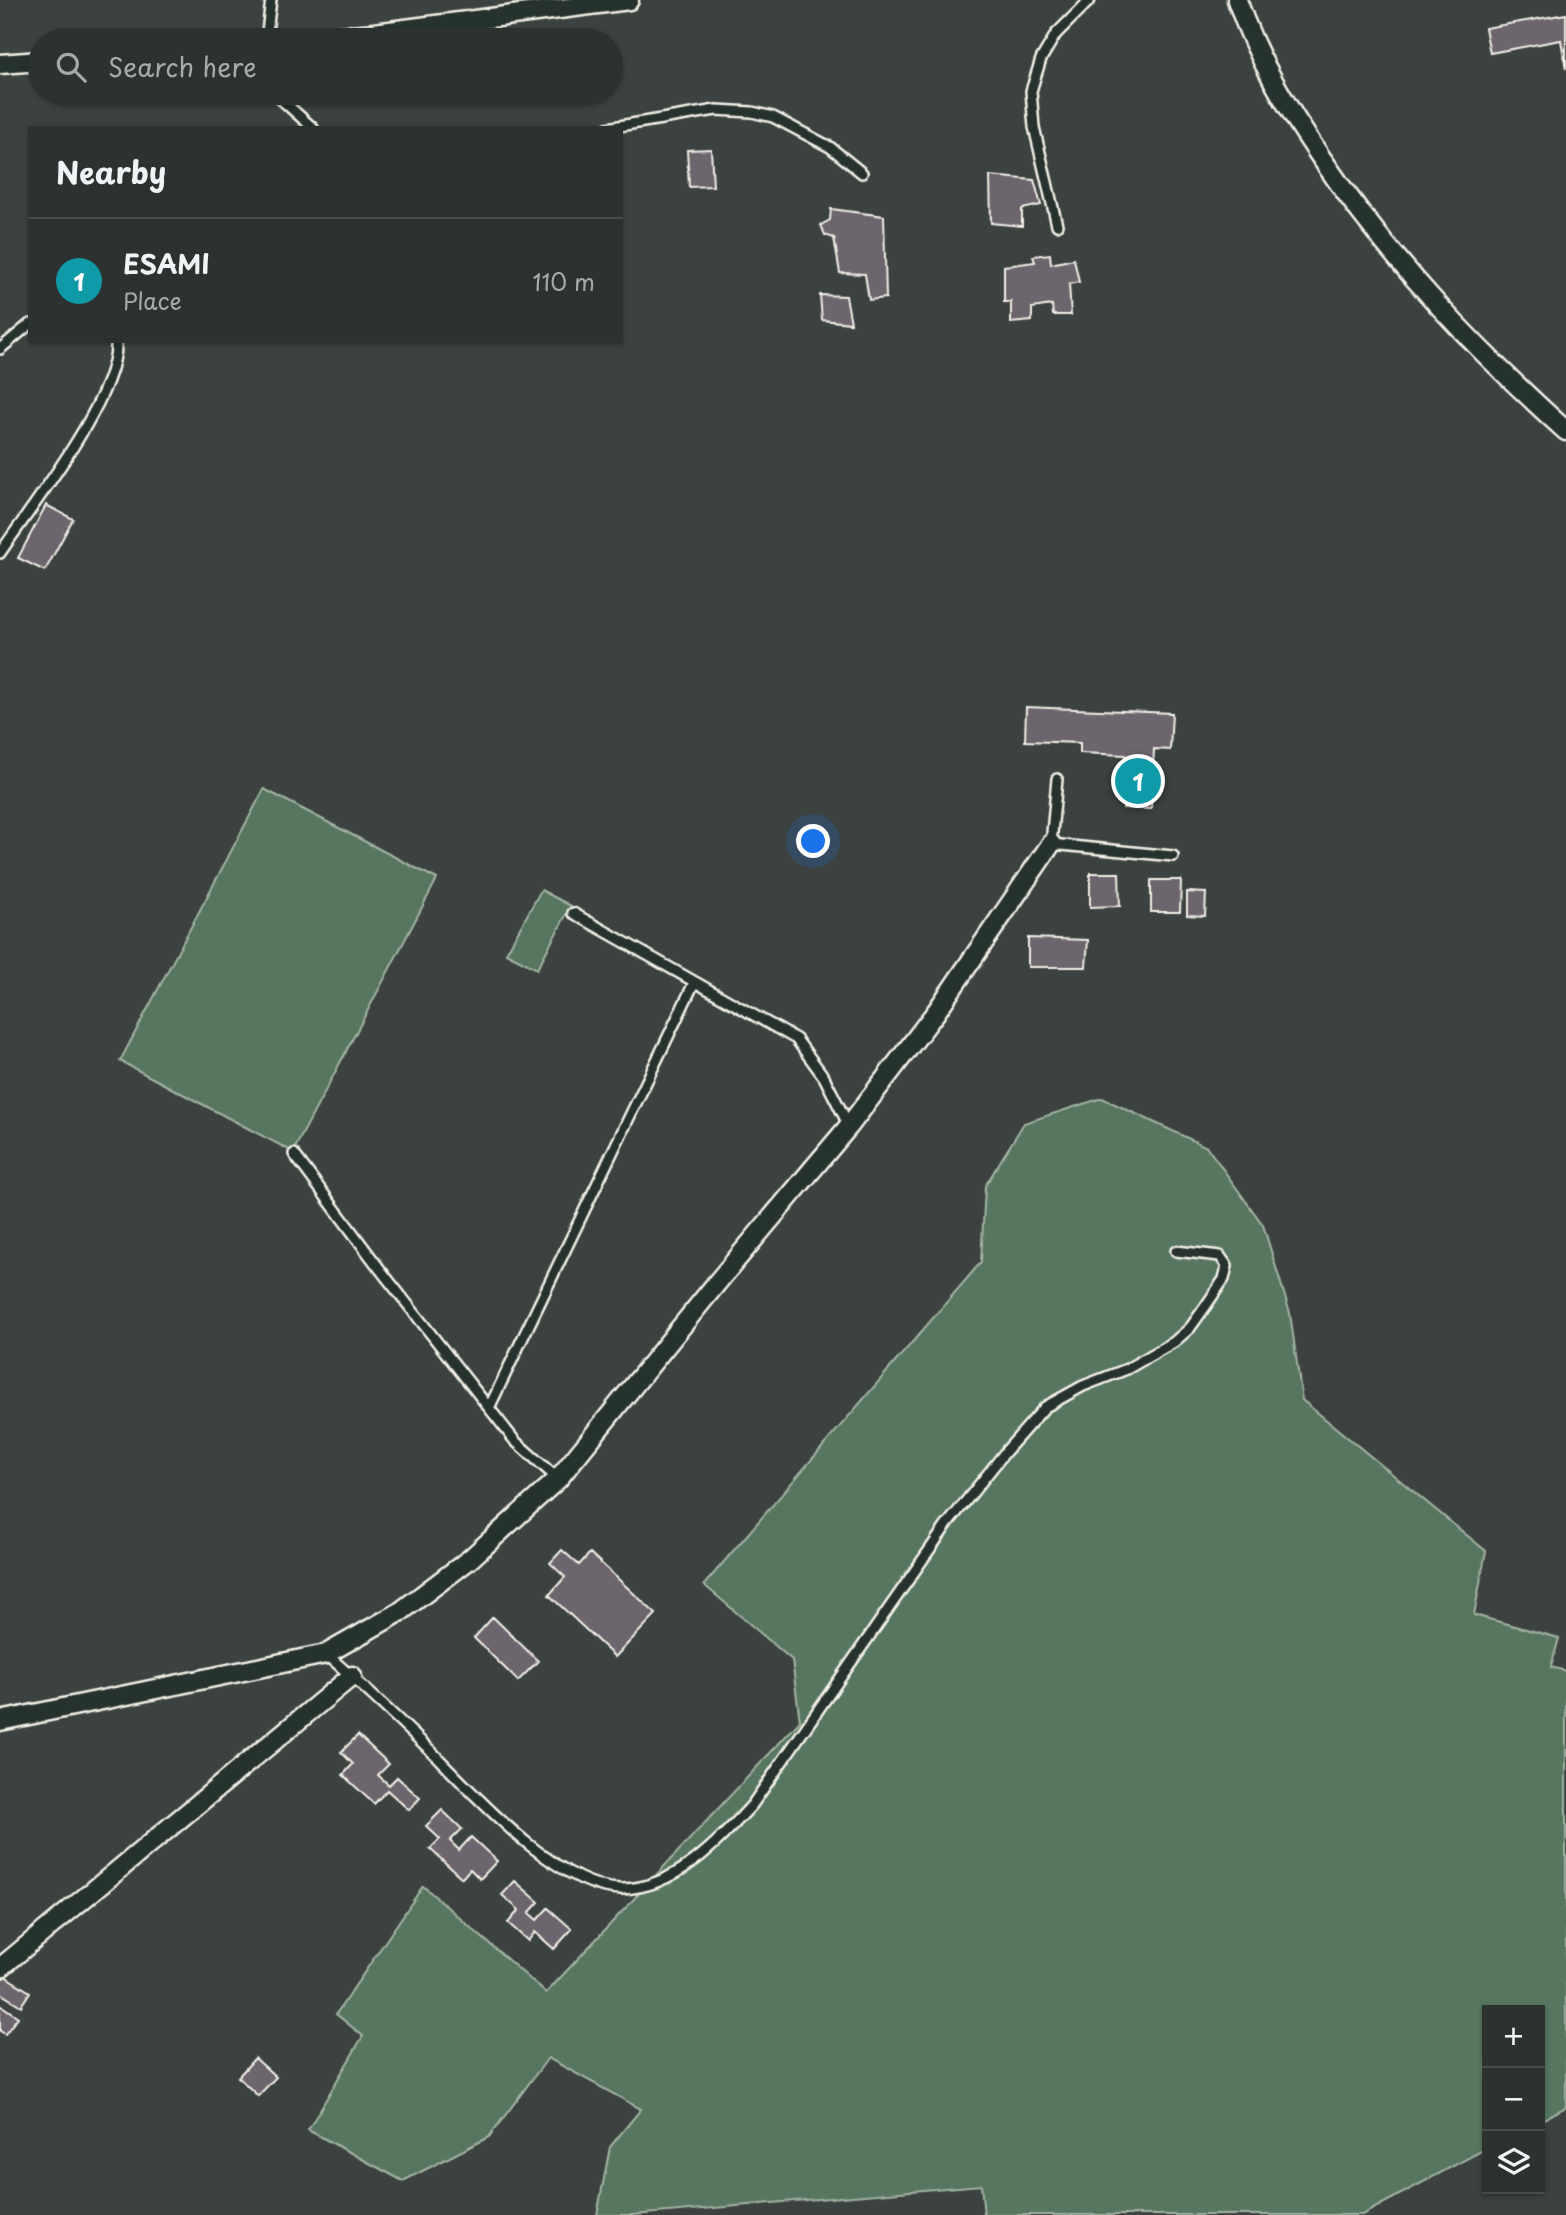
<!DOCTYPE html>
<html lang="en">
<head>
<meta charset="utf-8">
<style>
	body { margin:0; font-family:"Playpen Sans",sans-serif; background:#383e3c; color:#f1f3f6 }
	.controls { position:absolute; right:21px; bottom:21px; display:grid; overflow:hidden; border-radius:0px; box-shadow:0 2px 5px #0004 }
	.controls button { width:63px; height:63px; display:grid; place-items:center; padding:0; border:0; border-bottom:2px solid #484d4c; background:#2c3230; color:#f1f3f6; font:35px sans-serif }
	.you { position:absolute; left:814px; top:842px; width:24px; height:24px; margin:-18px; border:5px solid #fff; border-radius:50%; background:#1a73e8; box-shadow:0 0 0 10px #1a73e833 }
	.badge { display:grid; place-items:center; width:46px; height:46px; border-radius:50%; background:#ff9aa2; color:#fff; font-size:23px; font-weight:700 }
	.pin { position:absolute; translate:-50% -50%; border:4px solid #fff; box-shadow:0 2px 7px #0006 }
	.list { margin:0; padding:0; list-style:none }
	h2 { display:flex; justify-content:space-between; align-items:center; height:91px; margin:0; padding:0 28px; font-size:30px }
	h2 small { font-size:23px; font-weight:400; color:#a6aaab }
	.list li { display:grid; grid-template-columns:46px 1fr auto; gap:21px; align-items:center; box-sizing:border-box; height:126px; padding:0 28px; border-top:2px solid #484d4c }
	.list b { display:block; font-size:26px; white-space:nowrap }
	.list p { margin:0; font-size:23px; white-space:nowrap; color:#a6aaab }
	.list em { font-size:23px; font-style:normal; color:#a6aaab }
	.icon { flex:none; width:38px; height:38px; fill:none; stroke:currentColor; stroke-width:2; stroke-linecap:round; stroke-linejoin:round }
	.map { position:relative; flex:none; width:1566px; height:2215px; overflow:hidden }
	.search { position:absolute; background:#2c3230; box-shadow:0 2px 5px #0004; left:28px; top:28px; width:595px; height:77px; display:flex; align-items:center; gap:18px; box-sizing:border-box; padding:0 24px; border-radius:38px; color:#a6aaab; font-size:26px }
	.panel { position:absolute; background:#2c3230; box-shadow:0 2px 5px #0004; left:28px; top:126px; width:595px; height:217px; border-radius:0px }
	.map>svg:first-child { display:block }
	.green { fill:#56765e; stroke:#a5b4a3; stroke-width:2 }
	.building { fill:#6c656d; stroke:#f4f1e8; stroke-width:2 }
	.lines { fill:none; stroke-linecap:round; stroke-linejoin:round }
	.lane-casing { stroke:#f4f1e8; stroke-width:14 }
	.street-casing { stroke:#f4f1e8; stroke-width:23 }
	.lane { stroke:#26332d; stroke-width:9 }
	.street { stroke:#26332d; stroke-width:18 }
</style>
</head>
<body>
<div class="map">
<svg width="1566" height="2215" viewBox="0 0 1566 2215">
	<rect width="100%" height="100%" fill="#3b4240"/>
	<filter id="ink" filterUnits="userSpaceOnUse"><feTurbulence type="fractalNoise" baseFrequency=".0143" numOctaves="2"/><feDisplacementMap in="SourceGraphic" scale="14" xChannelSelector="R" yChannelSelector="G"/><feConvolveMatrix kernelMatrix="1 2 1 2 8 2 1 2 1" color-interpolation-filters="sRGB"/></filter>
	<g filter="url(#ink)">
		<path class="green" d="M264,789L437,879L293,1152L120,1061Z
			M541,890L571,906L537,969L506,953Z
			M1102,1098L1207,1147L1263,1225L1290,1313L1302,1400L1486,1551L1474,1615L1559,1638L1551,1667L1566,1671V2107L1540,2121V2010H1487V2148L1362,2215H984L981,2185L633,2215H597L610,2147L641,2109L548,2058L489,2137L403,2181L308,2130L363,2036L336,2014L423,1886L546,1993L800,1721L792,1660L704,1585L981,1262L985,1186L1024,1123Z"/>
		<path class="building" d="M1566,14V69L1561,40L1490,53L1485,28Z
			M711,149L713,186L689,187L687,150Z
			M990,176L1034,180L1041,205L1022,209V226L991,223Z
			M831,209L884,216L886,298L869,300L865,274L840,273L834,238L825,235L821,225L830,220Z
			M1050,254L1051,264L1074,259L1079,282L1069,284L1071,315H1053L1052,305L1032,308V321L1011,323V302H1004V266L1035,262L1033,256Z
			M820,295L846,296L851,323L822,320Z
			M46,505L73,519L45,571L18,558Z
			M1026,707L1172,713L1170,750L1154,749L1151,809L1123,808L1125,755L1080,753V743L1025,741Z
			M1090,873H1119L1120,906L1090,907Z
			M1151,880H1181L1180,912H1151Z
			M1187,892L1206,893L1205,916L1187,915Z
			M1028,938L1088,940L1086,967H1028Z
			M562,1550L579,1565L590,1553L656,1614L615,1657L549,1595L565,1577L550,1563Z
			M493,1617L538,1661L518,1681L474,1638Z
			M358,1735L389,1764L378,1775L389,1785L397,1777L420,1798L409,1810L387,1790L374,1804L343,1775L353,1764L341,1752Z
			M442,1810L462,1829L450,1841L459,1850L471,1837L497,1861L480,1879L470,1869L462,1878L430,1849L440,1839L426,1826Z
			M515,1881L539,1902L529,1913L537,1920L548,1908L572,1929L554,1949L535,1932L528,1941L508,1923L519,1910L502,1895Z
			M0,1973L30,1992L21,2006L0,1993Z
			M2,2006L18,2017L5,2034L0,2031V2009Z
			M255,2058L276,2077L258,2096L238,2077Z"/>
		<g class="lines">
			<defs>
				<path id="lane" d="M266,40L271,0
					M274,93L313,128
					M607,128L716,110L752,112L773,117L830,147L862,173
					M1057,225L1034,127L1031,91L1041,59L1056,34L1090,0
					M0,349L30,324
					M0,553C32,506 120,395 116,341
					M1057,779L1051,844L1173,856
					M573,913L796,1039L824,1077L849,1126
					M294,1154L379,1268L515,1441L558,1479
					M489,1408L694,983
					M326,1654C362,1685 397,1718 431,1751C473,1793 559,1890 622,1889C676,1888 718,1842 752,1805L946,1526L1006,1451L1045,1407L1083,1386L1127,1369L1174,1342L1190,1328L1205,1307L1224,1279L1227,1266L1220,1256L1176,1251"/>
				<path id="street" d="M1237,0C1257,58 1287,108 1322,159C1392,262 1473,347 1566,431
					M293,40L374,33L629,0
					M0,64L40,61
					M0,1721L326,1654L400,1612L470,1559L558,1479L720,1279L849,1126L936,1012L1051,844
					M0,1968L352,1676"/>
			</defs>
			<use href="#lane" class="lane-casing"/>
			<use href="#street" class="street-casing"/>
			<use href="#lane" class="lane"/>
			<use href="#street" class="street"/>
		</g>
	</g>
</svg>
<div class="controls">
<button>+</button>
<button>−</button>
<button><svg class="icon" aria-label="layers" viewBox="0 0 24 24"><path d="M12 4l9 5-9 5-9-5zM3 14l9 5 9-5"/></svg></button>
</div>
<div class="you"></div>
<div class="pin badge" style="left:1138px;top:781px;background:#0f9aa8">1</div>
<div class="search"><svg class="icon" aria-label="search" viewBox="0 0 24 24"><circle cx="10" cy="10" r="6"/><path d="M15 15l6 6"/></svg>Search here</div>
<section class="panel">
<h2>Nearby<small></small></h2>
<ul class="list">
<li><span class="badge" style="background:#0f9aa8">1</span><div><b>ESAMI</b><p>Place</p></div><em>110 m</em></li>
</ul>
</section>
</div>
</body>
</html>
